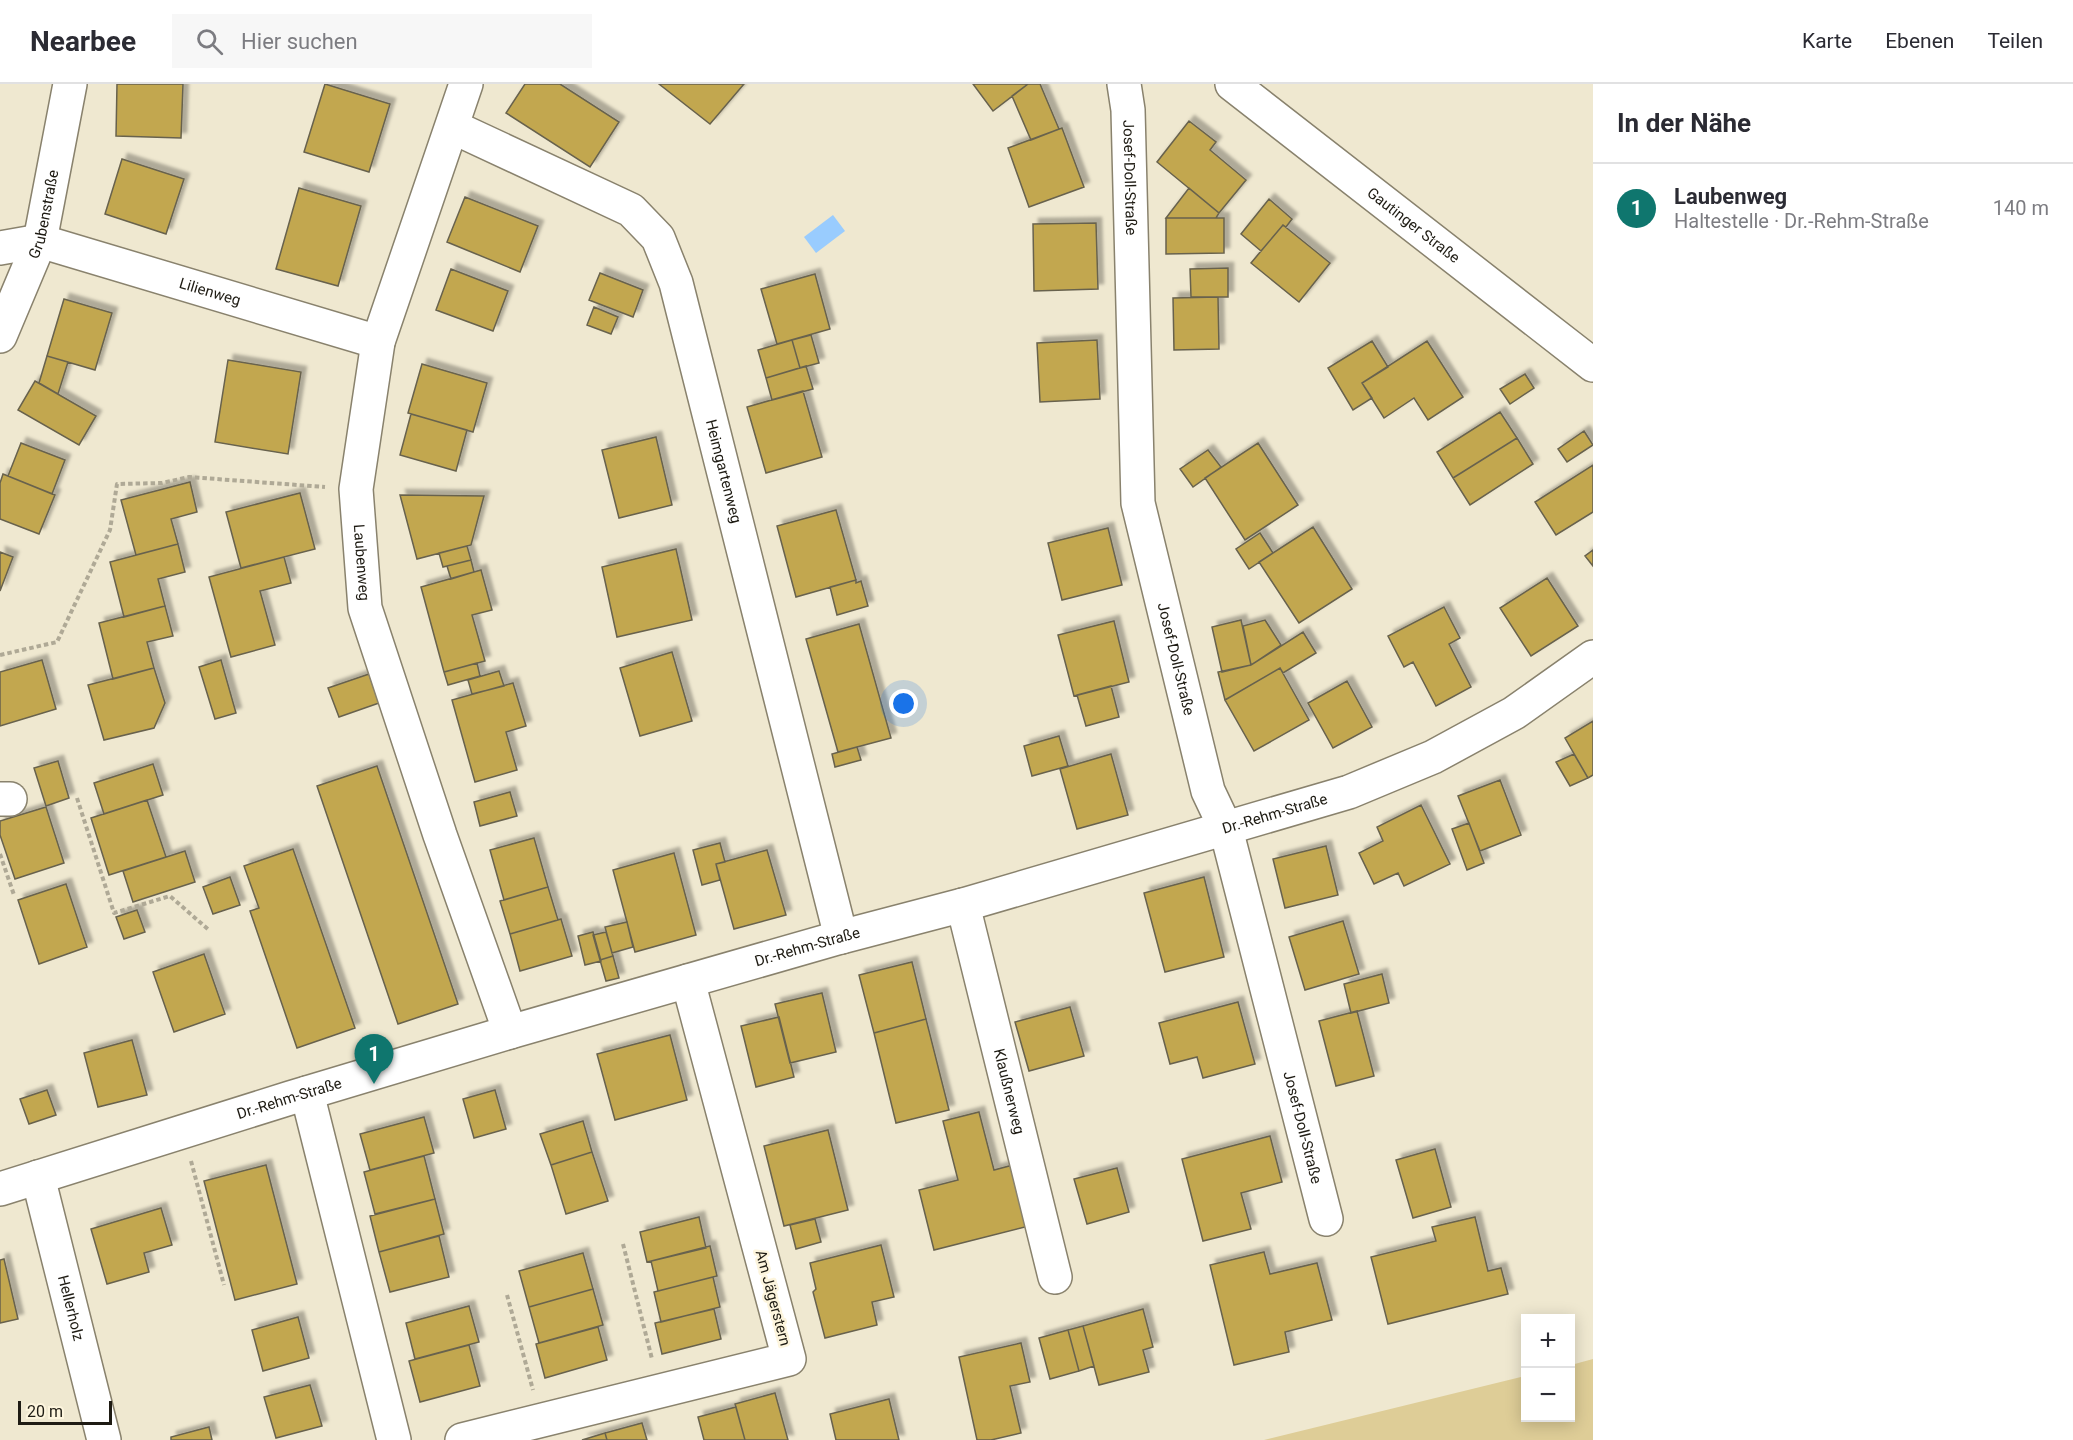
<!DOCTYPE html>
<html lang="de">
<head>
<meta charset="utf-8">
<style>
	body { margin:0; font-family:Roboto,sans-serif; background:#f7f7f7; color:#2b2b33 }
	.controls { position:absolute; right:18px; bottom:18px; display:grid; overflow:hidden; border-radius:0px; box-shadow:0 3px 15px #0003 }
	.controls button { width:54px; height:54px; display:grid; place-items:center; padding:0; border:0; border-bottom:2px solid #e1e1e2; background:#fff; color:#2b2b33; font:30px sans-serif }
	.scale { position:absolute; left:18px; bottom:15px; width:94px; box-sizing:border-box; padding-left:6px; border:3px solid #1e1b13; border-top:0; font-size:16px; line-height:21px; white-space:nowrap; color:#1e1b13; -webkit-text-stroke:4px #fdf5dd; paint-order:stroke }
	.you { position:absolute; left:904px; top:620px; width:21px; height:21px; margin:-15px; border:4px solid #fff; border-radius:50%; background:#1a73e8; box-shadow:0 0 0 9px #1a73e833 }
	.badge { display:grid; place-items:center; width:39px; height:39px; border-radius:50%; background:#0f766e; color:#fff; font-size:20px; font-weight:700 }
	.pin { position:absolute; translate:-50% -50px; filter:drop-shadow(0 2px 3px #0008) }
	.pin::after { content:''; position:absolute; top:32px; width:21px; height:18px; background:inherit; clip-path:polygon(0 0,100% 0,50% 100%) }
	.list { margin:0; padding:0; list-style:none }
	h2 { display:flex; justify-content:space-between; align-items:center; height:78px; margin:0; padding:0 24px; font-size:26px }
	h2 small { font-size:20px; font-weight:400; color:#7c7c81 }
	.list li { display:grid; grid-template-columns:39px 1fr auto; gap:18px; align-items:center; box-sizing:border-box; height:90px; padding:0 24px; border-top:2px solid #e1e1e2 }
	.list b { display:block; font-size:22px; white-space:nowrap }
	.list p { margin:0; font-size:20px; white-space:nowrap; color:#7c7c81 }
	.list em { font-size:20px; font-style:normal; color:#7c7c81 }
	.icon { flex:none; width:33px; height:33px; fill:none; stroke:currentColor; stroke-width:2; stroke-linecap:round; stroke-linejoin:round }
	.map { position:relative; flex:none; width:1593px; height:1356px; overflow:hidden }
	header { display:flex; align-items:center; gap:36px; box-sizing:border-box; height:84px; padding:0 30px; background:#fff; border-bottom:2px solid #e1e1e2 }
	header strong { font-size:28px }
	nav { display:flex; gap:33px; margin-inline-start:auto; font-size:21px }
	.search { width:420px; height:54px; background:#f7f7f7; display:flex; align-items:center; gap:15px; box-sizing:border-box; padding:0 21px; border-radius:0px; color:#7c7c81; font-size:22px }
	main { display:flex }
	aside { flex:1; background:#fff }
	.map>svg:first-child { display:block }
	.green { fill:#decd97 }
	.water { fill:#99ccfe }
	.building { fill:#c2a750; stroke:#68624d; stroke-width:1.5; filter:url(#shadow) }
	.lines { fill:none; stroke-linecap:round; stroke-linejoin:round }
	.minor-casing { stroke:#89826d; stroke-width:36 }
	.path { stroke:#afa996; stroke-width:4; stroke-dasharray:4.5 3; stroke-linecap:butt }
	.minor { stroke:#fff; stroke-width:33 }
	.labels { text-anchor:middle; stroke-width:5; stroke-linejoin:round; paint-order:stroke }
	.street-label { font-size:15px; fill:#1e1b13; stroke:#fdf5dd }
</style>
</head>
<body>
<header>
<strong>Nearbee</strong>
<div class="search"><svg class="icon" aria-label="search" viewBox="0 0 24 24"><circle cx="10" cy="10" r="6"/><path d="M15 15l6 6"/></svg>Hier suchen</div>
<nav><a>Karte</a><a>Ebenen</a><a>Teilen</a></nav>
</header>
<main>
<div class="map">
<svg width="1593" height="1356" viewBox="0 0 1593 1356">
	<defs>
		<filter id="shadow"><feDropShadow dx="5.5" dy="-5.5" stdDeviation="1.5" flood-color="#0004"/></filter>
	</defs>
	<rect width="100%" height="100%" fill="#efe8d0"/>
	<path class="green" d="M1593,1275V1356H1264L1525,1292L1526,1334H1570L1571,1281Z"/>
	<path class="water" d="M833,131L845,147L816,169L804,153Z"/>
	<path class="building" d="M117,0H183L181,54L116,52Z
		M325,0L390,20L369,88L304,68Z
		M525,0H560L619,38L590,83L506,29Z
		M659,0H744L710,40Z
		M973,0H1028L993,27Z
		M1028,0H1040L1059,45L1031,56L1012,12Z
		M1189,37L1216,58L1210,66L1246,96L1219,129L1157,78Z
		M1062,44L1084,103L1029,123L1008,64Z
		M122,75L184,95L166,150L105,130Z
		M299,104L361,122L338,202L276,185Z
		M1189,104L1219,129L1216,134H1166Z
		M465,113L538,142L520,188L447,158Z
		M1269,115L1292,135L1286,143L1283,141L1261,167L1241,150Z
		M1166,134H1224V169L1166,170Z
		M1096,139L1098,205L1034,207L1033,140Z
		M1283,141L1330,179L1299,218L1251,179Z
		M1228,184V213H1191L1190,185Z
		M451,185L508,207L493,247L436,226Z
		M600,189L643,206L633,233L589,216Z
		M815,190L830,245L777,260L761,205Z
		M1218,213L1219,265L1174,266L1173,214Z
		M64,215L112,229L95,286L47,272Z
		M594,223L618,233L611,250L587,241Z
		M811,251L819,279L800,284L792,256Z
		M792,256L800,284L766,294L758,266Z
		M1097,256L1100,315L1040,318L1037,259Z
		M1372,257L1388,283L1362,299L1372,314L1353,326L1328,284Z
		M1427,257L1463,313L1428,336L1414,314L1384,334L1362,299Z
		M47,272L68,278L58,310L39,299Z
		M228,276L301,288L288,370L215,358Z
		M422,280L487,299L473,348L408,329Z
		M806,282L813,305L772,316L766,294Z
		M1525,290L1534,304L1510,320L1500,305Z
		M35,297L96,332L79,361L18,326Z
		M803,307L822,373L766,389L747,323Z
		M1500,328L1517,354L1453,394L1437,368Z
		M411,330L467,346L456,387L400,371Z
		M1584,347L1593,361L1567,378L1558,365Z
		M656,353L672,421L619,434L602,366Z
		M1517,354L1533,380L1470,421L1453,394Z
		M21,359L65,376L52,410L8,392Z
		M1258,359L1298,421L1245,456L1205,394Z
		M1208,366L1221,383L1193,403L1180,385Z
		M1593,381V428L1556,451L1535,418Z
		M3,390L55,411L39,450L0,435V399Z
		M190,398L197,428L171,435L178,460L136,471L121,416Z
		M300,409L315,465L241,484L226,428Z
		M400,411L484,412L471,461L417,475Z
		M836,426L856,496L796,513L777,442Z
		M1313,443L1352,505L1299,539L1259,478Z
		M1108,444L1122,501L1062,516L1048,459Z
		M1260,449L1273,469L1249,485L1236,465Z
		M178,460L185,488L158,495L165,522L124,533L110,478Z
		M467,462L471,476L443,483L439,469Z
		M676,465L692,536L617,553L602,483Z
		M1593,466V482L1585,472Z
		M0,468L13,473L0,507Z
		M284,473L291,499L260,507L275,561L231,573L209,493Z
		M471,476L474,488L451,495L447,482Z
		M481,486L492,526L472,531L485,577L444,588L421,503Z
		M1547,494L1578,542L1531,572L1500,524Z
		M856,496V499L861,497L868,522L837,531L830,503Z
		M165,522L173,552L147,558L154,584L113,595L99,539Z
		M1444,523L1460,554L1449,560L1471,603L1436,622L1413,578L1404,583L1388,552Z
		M1241,536L1251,581L1222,588L1212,543Z
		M1265,536L1281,561L1251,581L1243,542Z
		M1114,537L1129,598L1074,612L1058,551Z
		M859,540L891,654L838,668L806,555Z
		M1303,548L1316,569L1283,589L1280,584L1225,616L1218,588L1251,581Z
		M672,568L692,637L640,652L620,584Z
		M42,576L56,625L0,642V588Z
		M221,576L236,629L215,635L199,583Z
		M477,579L480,592L448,601L444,588Z
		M154,584L165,619L154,644L104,656L88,601Z
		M1280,584L1309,636L1254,667L1225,616Z
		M499,587L504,602L472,610L468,596Z
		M369,590L379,619L339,633L328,604Z
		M1347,597L1372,643L1333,664L1308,619Z
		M513,599L526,642L506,648L517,686L475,698L452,616Z
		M1111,602L1119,633L1086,642L1077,611Z
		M1593,637V691L1588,694L1565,654Z
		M1059,652L1068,682L1032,692L1024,662Z
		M857,663L861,676L835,683L832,670Z
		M1111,670L1128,731L1077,745L1060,685Z
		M1574,670L1588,694L1570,702L1556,678Z
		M58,677L69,714L46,722L34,684Z
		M153,680L163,711L104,730L94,699Z
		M377,682L458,920L398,940L317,702Z
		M1500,696L1521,751L1480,767L1458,712Z
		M510,708L517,732L480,742L474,718Z
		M147,716L166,773L109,791L91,734Z
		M1421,721L1450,780L1404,802L1398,789L1374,800L1359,769L1383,757L1377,743Z
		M46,723L64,779L15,795L0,751V737Z
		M1469,739L1484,779L1467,786L1452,745Z
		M534,754L548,803L504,816L490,766Z
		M720,759L725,778L716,780L720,796L702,801L693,766Z
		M1326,762L1338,811L1285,824L1273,775Z
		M293,765L355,944L297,964L250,827L259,824L244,782Z
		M767,766L786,831L734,845L716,780Z
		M185,767L195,798L133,818L123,787Z
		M674,769L696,851L635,868L613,786Z
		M230,793L240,821L213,830L203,803Z
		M1204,793L1224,873L1165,888L1144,809Z
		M66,800L87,863L39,880L18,816Z
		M548,803L558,836L510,850L500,817Z
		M137,826L145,848L124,855L116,833Z
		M561,835L572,872L520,887L510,850Z
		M1343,837L1359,890L1305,906L1289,853Z
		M627,838L633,863L612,869L605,843Z
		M593,848L601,877L585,881L578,852Z
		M606,848L613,872L600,876L593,851Z
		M204,870L225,930L174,948L153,888Z
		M613,872L619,894L606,897L600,876Z
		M912,878L926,935L874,949L859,891Z
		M1382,890L1389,919L1351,929L1344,900Z
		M822,909L836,968L790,979L775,920Z
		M1238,918L1255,980L1203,994L1197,973L1170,980L1159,939Z
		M1070,923L1084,972L1029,987L1015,938Z
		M1357,927L1374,992L1336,1002L1319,937Z
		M779,933L794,993L756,1003L741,942Z
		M926,935L949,1026L896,1039L874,949Z
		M670,951L687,1016L615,1036L597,970Z
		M132,956L147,1011L98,1023L84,969Z
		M47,1006L56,1031L29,1040L20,1015Z
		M495,1006L506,1045L474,1054L463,1015Z
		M979,1028L994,1086L1013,1081L1029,1142L934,1166L919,1106L958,1096L943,1037Z
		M424,1033L434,1069L370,1086L360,1050Z
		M583,1037L592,1068L551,1081L540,1050Z
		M828,1046L848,1126L784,1142L764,1062Z
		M1270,1052L1282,1098L1241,1109L1251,1145L1203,1157L1182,1075Z
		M1435,1065L1451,1123L1413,1134L1396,1076Z
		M592,1068L608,1117L566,1130L551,1081Z
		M424,1072L435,1115L375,1130L364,1088Z
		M266,1081L297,1200L235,1216L204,1097Z
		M1117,1084L1129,1128L1087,1140L1074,1095Z
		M435,1115L444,1150L379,1168L370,1132Z
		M161,1124L172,1161L144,1169L149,1188L107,1200L91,1145Z
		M699,1133L706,1164L647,1178L640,1148Z
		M1475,1133L1488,1187L1501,1184L1508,1210L1388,1240L1371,1173L1436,1157L1432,1143Z
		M815,1135L821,1158L796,1165L790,1141Z
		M439,1152L449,1193L390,1208L379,1168Z
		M881,1161L894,1213L872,1218L877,1241L825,1254L813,1208L816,1205L810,1179Z
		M710,1162L717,1192L658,1207L651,1177Z
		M1264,1168L1270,1190L1317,1179L1332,1236L1285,1248L1289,1268L1234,1281L1210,1181Z
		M583,1169L593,1205L529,1223L519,1187Z
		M4,1175L18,1235L0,1239V1176Z
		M713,1193L720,1223L661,1238L654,1208Z
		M593,1205L603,1241L539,1259L529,1223Z
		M469,1222L479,1258L415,1275L406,1239Z
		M714,1225L721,1255L662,1270L655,1239Z
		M1143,1225L1153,1263L1143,1266L1149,1288L1099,1301L1083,1242Z
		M298,1233L309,1274L263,1287L252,1246Z
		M1083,1242L1094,1282L1079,1287L1068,1246Z
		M598,1243L607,1276L545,1294L536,1260Z
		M1068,1246L1079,1287L1050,1295L1039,1254Z
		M1021,1259L1030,1298L1010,1302L1021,1349L991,1356H977L959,1273Z
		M469,1261L480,1302L420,1318L409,1277Z
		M310,1301L322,1342L276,1354L264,1313Z
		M775,1309L788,1356H745L735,1320Z
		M889,1315L899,1356H836L830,1330Z
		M736,1323L745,1356H704L698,1333Z
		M642,1339L647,1356H607L605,1349Z
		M209,1343L212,1356H171V1353Z
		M605,1349L607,1356H582Z"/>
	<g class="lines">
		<defs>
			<g id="minor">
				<path id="s1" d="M466,0L378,258L356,405L365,524L440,751L510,948"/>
				<path id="s2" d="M1124,0L1128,26L1138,419L1208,707L1226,745L1326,1135"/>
				<path id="s3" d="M1232,0L1593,281"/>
				<path id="s4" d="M453,43L631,126L658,154L676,199L841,853"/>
				<path id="s5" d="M0,164L40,157L378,258"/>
				<path id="s6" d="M0,252L40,157L70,0"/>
				<path d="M0,715H10"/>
				<path id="s7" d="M963,821L1055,1193"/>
				<path d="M307,1009L394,1356"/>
				<path id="s8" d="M38,1093L104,1356"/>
				<path id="s9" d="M0,1105L290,1014L510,948L841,853L963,821L1349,708L1433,673L1514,629L1593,573"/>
				<path d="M462,1356L789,1275L688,897"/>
			</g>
		</defs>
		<use href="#minor" class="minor-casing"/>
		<path class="path" d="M0,571L57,558L110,446L117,400L162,399L189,393L325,403
			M77,714L114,829L170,812L210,847
			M0,770L14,811
			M191,1077L224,1201
			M623,1160L652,1275
			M507,1211L533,1306"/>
		<use href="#minor" class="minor"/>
	</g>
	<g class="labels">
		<g class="street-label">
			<text dy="5" stroke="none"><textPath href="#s2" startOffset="94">Josef-Doll-Straße</textPath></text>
			<text dy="5" stroke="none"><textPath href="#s6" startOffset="130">Grubenstraße</textPath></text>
			<text dy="5" stroke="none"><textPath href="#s3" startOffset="230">Gautinger Straße</textPath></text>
			<text dy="5" stroke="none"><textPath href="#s5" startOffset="218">Lilienweg</textPath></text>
			<text dy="5" stroke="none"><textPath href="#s4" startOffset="478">Heimgartenweg</textPath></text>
			<text dy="5" stroke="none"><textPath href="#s1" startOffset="495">Laubenweg</textPath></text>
			<text dy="5" stroke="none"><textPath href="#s2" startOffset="580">Josef-Doll-Straße</textPath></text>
			<text dy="5" stroke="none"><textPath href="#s9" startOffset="1329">Dr.-Rehm-Straße</textPath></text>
			<text dy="5" stroke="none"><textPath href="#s9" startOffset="843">Dr.-Rehm-Straße</textPath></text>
			<text dy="5" stroke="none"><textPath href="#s7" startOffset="192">Klaußnerweg</textPath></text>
			<text dy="5" stroke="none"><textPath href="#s9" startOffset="303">Dr.-Rehm-Straße</textPath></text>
			<text dy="5" stroke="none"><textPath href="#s2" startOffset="1066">Josef-Doll-Straße</textPath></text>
			<text transform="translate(773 1214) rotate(75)" y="5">Am Jägerstern</text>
			<text dy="5" stroke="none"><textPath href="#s8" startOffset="135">Hellerholz</textPath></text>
		</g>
	</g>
</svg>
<div class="controls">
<button>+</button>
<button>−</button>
</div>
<div class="scale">20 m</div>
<div class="you"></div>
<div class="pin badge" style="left:374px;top:1000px">1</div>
</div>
<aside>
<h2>In der Nähe<small></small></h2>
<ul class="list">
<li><span class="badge">1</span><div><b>Laubenweg</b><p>Haltestelle · Dr.-Rehm-Straße</p></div><em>140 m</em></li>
</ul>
</aside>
</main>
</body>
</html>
